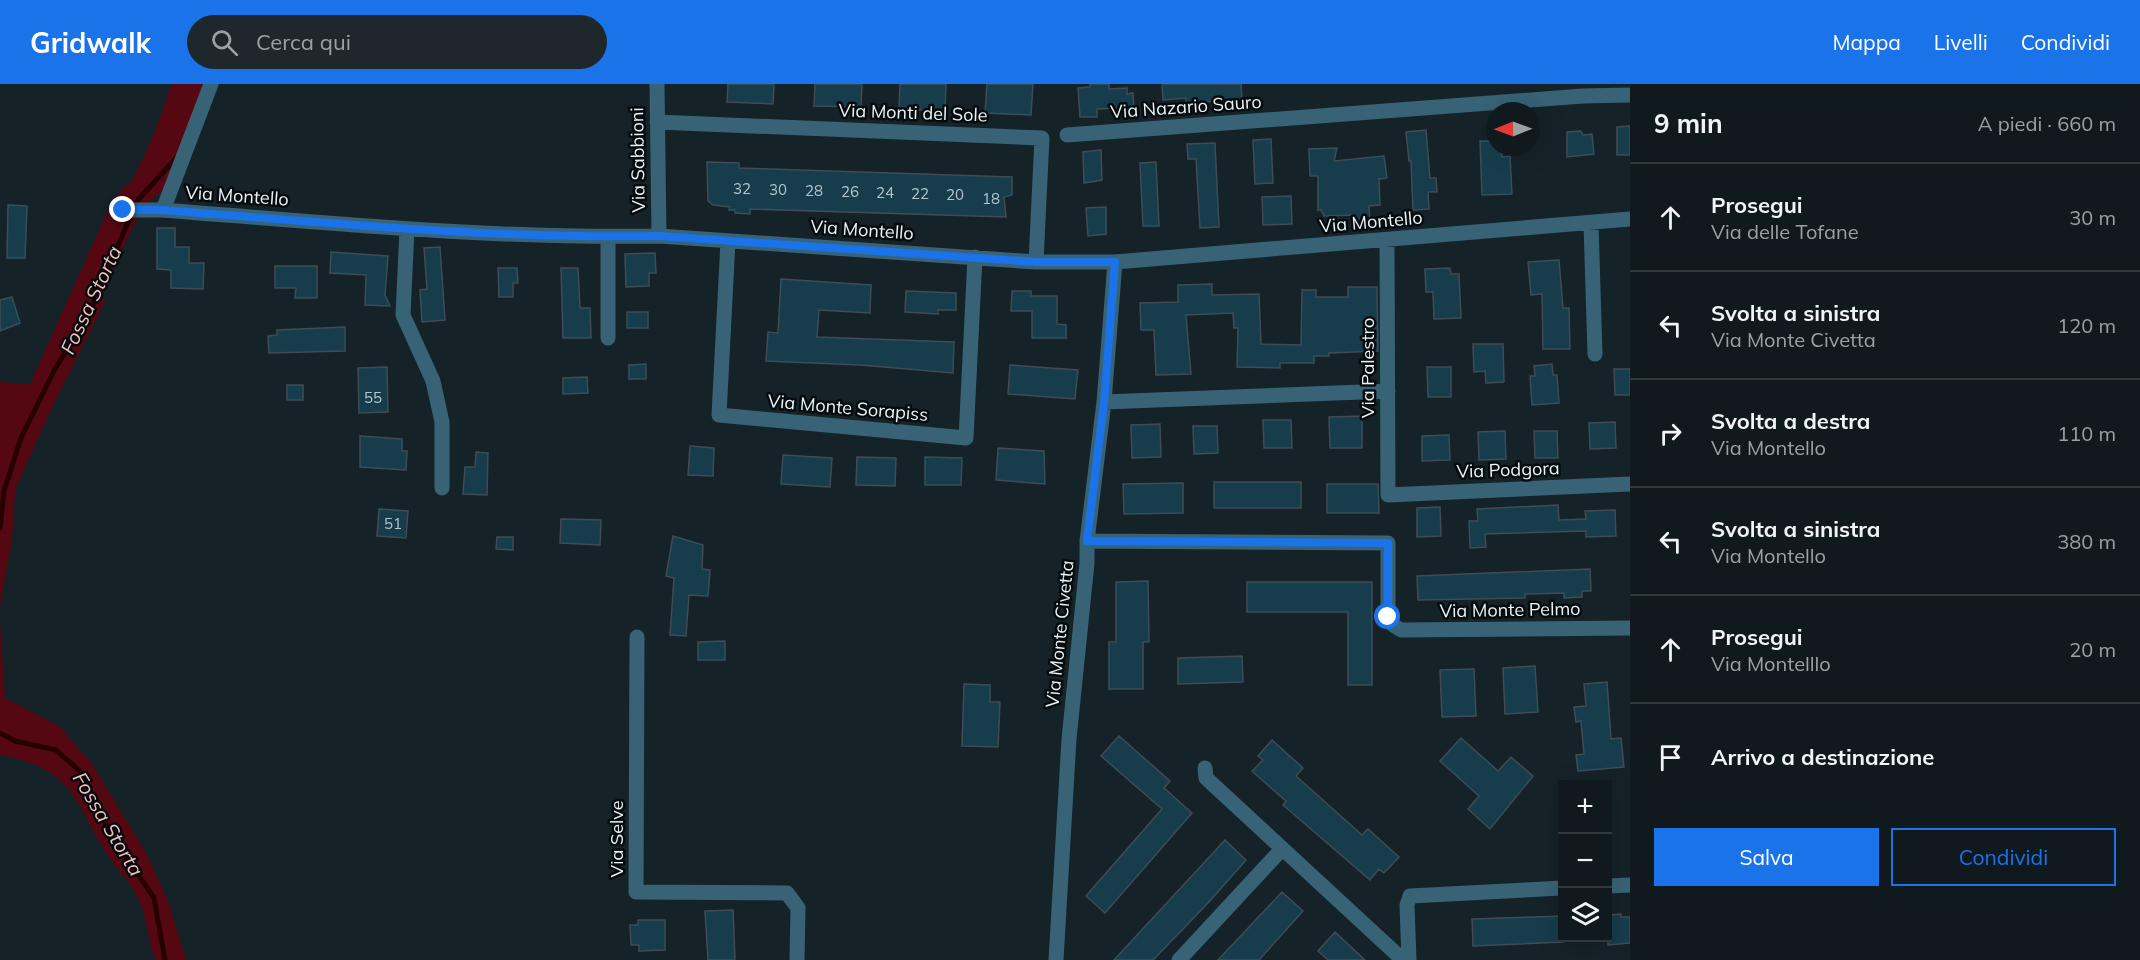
<!DOCTYPE html>
<html lang="it">
<head>
<meta charset="utf-8">
<style>
	body { margin:0; font-family:Mulish,sans-serif; background:#1e272b; color:#f1f3f6 }
	.controls { position:absolute; right:18px; bottom:18px; display:grid; overflow:hidden; border-radius:0px; box-shadow:0 6px 24px #0002 }
	.controls button { width:54px; height:54px; display:grid; place-items:center; padding:0; border:0; border-bottom:2px solid #30383c; background:#101a1e; color:#f1f3f6; font:30px sans-serif }
	.compass { position:absolute; left:1486px; top:18px; width:54px; height:54px; border-radius:50%; background:#101a1e; box-shadow:0 6px 24px #0002; rotate:269deg }
	.stop { position:absolute; width:18px; height:18px; margin:-14px; border:4px solid #1a73e8; border-radius:50%; background:#fff }
	.stop.end { background:#1a73e8; border-color:#fff; box-shadow:0 2px 6px #0008 }
	.list { margin:0; padding:0; list-style:none }
	h2 { display:flex; justify-content:space-between; align-items:center; height:78px; margin:0; padding:0 24px; font-size:26px }
	h2 small { font-size:20px; font-weight:400; color:#9ca1a4 }
	.list li { display:grid; grid-template-columns:39px 1fr auto; gap:18px; align-items:center; box-sizing:border-box; height:108px; padding:0 24px; border-top:2px solid #30383c }
	.list b { display:block; font-size:22px; white-space:nowrap }
	.list p { margin:0; font-size:20px; white-space:nowrap; color:#9ca1a4 }
	.list em { font-size:20px; font-style:normal; color:#9ca1a4 }
	.actions { display:flex; gap:12px; padding:18px 24px }
	.actions a { flex:1; padding:14px 0; border:2px solid #1a73e8; border-radius:0px; text-align:center; font-size:21px; color:#1a73e8 }
	.actions .main { background:#1a73e8; color:#fff }
	.icon { flex:none; width:33px; height:33px; fill:none; stroke:currentColor; stroke-width:2; stroke-linecap:round; stroke-linejoin:round }
	.map { position:relative; flex:none; width:1630px; height:876px; overflow:hidden }
	header { display:flex; align-items:center; gap:36px; box-sizing:border-box; height:84px; padding:0 30px; background:#1a73e8; color:#fff }
	header strong { font-size:28px }
	nav { display:flex; gap:33px; margin-inline-start:auto; font-size:21px }
	.search { width:420px; height:54px; background:#1e272b; display:flex; align-items:center; gap:15px; box-sizing:border-box; padding:0 21px; border-radius:33px; color:#9ca1a4; font-size:22px }
	main { display:flex }
	aside { flex:1; background:#101a1e }
	.map>svg:first-child { display:block }
	.green { fill:#560812 }
	.lines { fill:none; stroke-linecap:round; stroke-linejoin:round }
	.stream { stroke:#270002; stroke-width:5 }
	.building { fill:#173c4c; stroke:#3e4d54; stroke-width:1.5 }
	.minor { stroke:#386376; stroke-width:15 }
	.route { stroke:#1a73e8; stroke-width:8 }
	.labels { text-anchor:middle; stroke-width:5; stroke-linejoin:round; paint-order:stroke }
	.number-label { font-size:15px; fill:#b6c6cd }
	.street-label { font-size:18px; fill:#ebf4f8; stroke:#060b0d }
	.water-label { font-size:20px; font-style:italic; fill:#f6c0be; stroke:#060b0d }
</style>
</head>
<body>
<header>
<strong>Gridwalk</strong>
<div class="search"><svg class="icon" aria-label="search" viewBox="0 0 24 24"><circle cx="10" cy="10" r="6"/><path d="M15 15l6 6"/></svg>Cerca qui</div>
<nav><a>Mappa</a><a>Livelli</a><a>Condividi</a></nav>
</header>
<main>
<div class="map">
<svg width="1630" height="876" viewBox="0 0 1630 876">
	<rect width="100%" height="100%" fill="#152228"/>
	<path class="green" d="M172,0H212L163,106L142,124L99,214L106,216L53,321L15,406L12,456L0,522V298L30,300L113,115L133,95L153,52Z
		M0,538L5,614L59,642L92,680L146,769L167,814L186,876H156C146,857 148,833 138,814C131,799 118,787 109,773C72,716 76,685 0,671Z"/>
	<g class="lines">
		<path class="stream" d="M0,444L4,407L21,354L54,287L92,223L137,117L178,72
			M0,649L15,657L56,666L82,689L108,746L154,814L165,876"/>
	</g>
	<path class="building" d="M728,0H774L773,20L727,18Z
		M815,0H862L861,23L814,22Z
		M900,0H946L945,27L899,25Z
		M987,0H1033L1031,31L985,29Z
		M1090,0H1109V5L1127,4V10L1133,9L1134,24L1097,25V33H1080L1078,4L1090,3Z
		M1162,0H1241L1242,15L1186,19V14L1163,16Z
		M1630,42V71H1617V43Z
		M1426,46L1430,94H1436L1437,108H1428L1429,125L1413,126L1411,77H1409L1406,48Z
		M1581,47L1583,51L1592,50L1594,70L1567,73V48Z
		M1271,55L1273,99L1255,100L1253,56Z
		M1480,57H1495V63H1501L1502,73L1510,72L1512,110L1482,111Z
		M1215,59L1219,143L1200,144L1196,75H1188L1187,60Z
		M1337,64L1334,77L1384,72L1387,94L1379,95L1380,121L1369,122L1370,139L1354,140L1353,131L1324,132L1321,126H1318V92H1310L1309,65Z
		M1101,66L1102,96L1084,99L1083,68Z
		M707,78L739,79V84L1012,93V111L1004,113L1006,133L750,125V130L735,129V126H729L730,123L713,121L708,117Z
		M1156,78L1159,142H1143L1140,79Z
		M1291,112L1292,140L1263,141L1262,113Z
		M8,121L27,122L25,174H7Z
		M1106,123V150L1088,152L1086,124Z
		M157,144H175V163H189V179H204L203,205L171,204V186L157,185Z
		M440,163L445,236L422,238L420,206L427,205L424,164Z
		M331,168L388,172L385,211L390,222L365,221L366,191L330,189Z
		M655,169L656,189H649V202L626,203L625,170Z
		M1559,176L1563,224H1569L1570,265H1543L1542,210L1531,211L1528,178Z
		M275,182H317V214H295L296,204H275Z
		M498,184H517L518,199H513V213H499Z
		M561,184H578L580,224H590L591,254H563Z
		M1450,184L1451,190H1459L1461,234L1434,235L1433,208H1426L1425,185Z
		M781,195L871,201L870,229L819,226L817,253L954,258L953,289L860,281L766,277L768,248L778,249Z
		M1212,200V211L1259,210L1261,260L1301,261L1302,206H1316V213H1348V203H1377L1378,267L1329,269V272H1314V279H1280V284L1237,283L1238,244H1234L1233,229L1186,231L1191,290L1156,291L1154,246H1141L1140,219L1178,218V201Z
		M906,207L956,209V226H938V230L905,228Z
		M1012,207H1031V212H1057V240L1066,241V254H1032V227H1011Z
		M12,213L20,239L0,247V216Z
		M627,228H648V244H627Z
		M345,243V267L269,269L268,252L277,251V246Z
		M1473,260H1503L1504,298L1486,299L1485,287L1474,288Z
		M646,280V295H629V281Z
		M1552,280L1553,291H1557L1559,319L1532,321L1530,292H1535L1534,282Z
		M1010,281L1078,286L1075,315L1008,310Z
		M387,283L388,328L359,329L358,284Z
		M1427,283H1451V313H1428Z
		M1614,285H1630V311H1615Z
		M587,293L588,309L563,310V294Z
		M287,301H303V316H287Z
		M1362,332V364H1330L1329,333Z
		M1263,336H1291L1292,364H1264Z
		M1615,338L1616,364L1590,365L1589,339Z
		M1160,340L1161,373L1132,374L1131,341Z
		M1193,342H1217L1218,369L1194,370Z
		M1505,347L1506,375L1479,376L1478,348Z
		M1534,347H1557L1558,374H1535Z
		M1449,351L1450,376L1422,377V352Z
		M360,352L402,355V367H407L406,386L360,383Z
		M690,362L714,364L713,392L688,391Z
		M998,364L1044,367L1045,400L996,396Z
		M476,368L488,369L487,411L463,410L465,383H475Z
		M783,371L832,374L830,403L781,400Z
		M857,373L896,374L895,402L856,401Z
		M925,373L962,374L961,401H925Z
		M1214,398H1301V424H1214Z
		M1183,399V429L1124,430L1123,400Z
		M1327,400H1378L1379,429H1327Z
		M1558,421L1559,436L1586,435L1585,427L1615,426L1616,452L1586,453V447L1485,450L1486,463L1470,464L1469,437H1478L1477,425Z
		M1440,423L1441,452L1417,453V424Z
		M379,425L408,427L406,454L377,452Z
		M561,435L601,436L600,461L560,459Z
		M673,452L703,461L702,485L710,486L708,512L689,511L686,552L670,551L674,494L666,492Z
		M497,453H513V466L496,465Z
		M1590,485L1591,507H1582V513L1564,514V509L1525,510V514L1418,516L1417,492Z
		M1148,497L1149,558H1143V605H1109V558H1116V498Z
		M1247,498H1372V601H1348V528H1247Z
		M725,557V576H698V558Z
		M1242,572L1243,598L1178,600V574Z
		M1535,582L1538,628L1505,630L1503,584Z
		M1474,585L1476,632L1442,633L1440,586Z
		M1607,598L1611,655L1621,654L1624,683L1578,687L1576,671L1584,670L1581,637L1576,638L1574,623L1586,622L1584,600Z
		M964,600L990,601V618H1000L998,663L962,662Z
		M1119,652L1170,697L1164,704L1192,729L1105,829L1086,812L1162,725L1101,672Z
		M1461,654L1498,687L1511,673L1533,692L1490,745L1468,725L1479,712L1440,677Z
		M1272,656L1303,684L1296,692L1362,751L1368,745L1399,773L1384,789L1379,785L1370,796L1283,721L1286,717L1252,687L1263,676L1258,672Z
		M1225,756L1246,776L1208,819L1153,876H1114Z
		M1282,808L1303,827L1259,876H1218Z
		M733,826L735,876H708L705,827Z
		M1621,830V833H1630V859L1608,861V831Z
		M1563,832V858L1473,862L1472,835Z
		M638,836H665V866L639,867V861H631L630,841H638Z
		M1335,848L1365,876H1328L1318,867Z"/>
	<g class="lines">
		<path class="minor" d="M211,0L163,126C328,139 494,155 659,152L1036,178H1115L1630,135
			M657,0L659,152
			M657,38L1042,54L1036,178
			M1067,51L1583,12L1630,11
			M120,126H163
			M1591,140L1595,270
			M407,145L403,231L433,297L442,338V404
			M608,153V254
			M728,157L719,331L966,354L975,173
			M1387,157L1388,411L1630,400
			M1104,318L1388,307
			M1087,457L1104,318L1115,178
			M637,553L636,808L787,809L798,824L797,876
			M1205,684L1206,694L1403,876
			M1608,802L1630,801
			M1056,876L1069,655L1087,479V457L1388,459V533L1393,541L1401,546L1630,544
			M1179,876L1282,765
			M1409,876L1407,821L1410,812L1562,804"/>
	</g>
	<g class="lines">
		<path class="route" d="M123,126H163C328,139 494,155 659,152L1036,178H1115L1104,318L1087,457L1388,459V533"/>
	</g>
	<g class="labels">
		<g class="number-label">
			<text x="742" y="110">32</text>
			<text x="778" y="111">30</text>
			<text x="814" y="112">28</text>
			<text x="850" y="113">26</text>
			<text x="885" y="114">24</text>
			<text x="920" y="115">22</text>
			<text x="955" y="116">20</text>
			<text x="991" y="120">18</text>
			<text x="373" y="319">55</text>
			<text x="393" y="445">51</text>
		</g>
		<g class="street-label">
			<text transform="translate(1186 23) rotate(-4)" y="6">Via Nazario Sauro</text>
			<text transform="translate(913 29) rotate(2)" y="6">Via Monti del Sole</text>
			<text transform="translate(638 76) rotate(-91)" y="6">Via Sabbioni</text>
			<text transform="translate(237 112) rotate(4)" y="6">Via Montello</text>
			<text transform="translate(1371 138) rotate(-5)" y="6">Via Montello</text>
			<text transform="translate(862 146) rotate(4)" y="6">Via Montello</text>
			<text transform="translate(1368 284) rotate(-90)" y="6">Via Palestro</text>
			<text transform="translate(848 324) rotate(5)" y="6">Via Monte Sorapiss</text>
			<text transform="translate(1508 386) rotate(-2)" y="6">Via Podgora</text>
			<text transform="translate(1510 526) rotate(-1)" y="6">Via Monte Pelmo</text>
			<text transform="translate(1060 550) rotate(-84)" y="6">Via Monte Civetta</text>
			<text transform="translate(617 755) rotate(-90)" y="6">Via Selve</text>
		</g>
		<g class="water-label">
			<text transform="translate(91 216) rotate(-65)" y="7">Fossa Storta</text>
			<text transform="translate(108 740) rotate(59)" y="7">Fossa Storta</text>
		</g>
	</g>
</svg>
<div class="controls">
<button>+</button>
<button>−</button>
<button><svg class="icon" aria-label="layers" viewBox="0 0 24 24"><path d="M12 4l9 5-9 5-9-5zM3 14l9 5 9-5"/></svg></button>
</div>
<svg class="compass" viewBox="-18 -18 36 36"><path d="M0-13l5 13h-10z" fill="#e53935"/><path d="M0 13l5-13h-10z" fill="#9ca1a4"/></svg>
<div class="stop" style="left:1388px;top:533px"></div>
<div class="stop end" style="left:123px;top:126px"></div>
</div>
<aside>
<h2>9 min<small>A piedi · 660 m</small></h2>
<ul class="list">
<li><svg class="icon" aria-label="ahead" viewBox="0 0 24 24"><path d="M12 20V5M6 11l6-6 6 6"/></svg><div><b>Prosegui</b><p>Via delle Tofane</p></div><em>30 m</em></li>
<li><svg class="icon" aria-label="left" viewBox="0 0 24 24"><path d="M17 20v-9H6M10 6l-5 5 5 5"/></svg><div><b>Svolta a sinistra</b><p>Via Monte Civetta</p></div><em>120 m</em></li>
<li><svg class="icon" aria-label="right" viewBox="0 0 24 24"><path d="M7 20v-9h11M14 6l5 5-5 5"/></svg><div><b>Svolta a destra</b><p>Via Montello</p></div><em>110 m</em></li>
<li><svg class="icon" aria-label="left" viewBox="0 0 24 24"><path d="M17 20v-9H6M10 6l-5 5 5 5"/></svg><div><b>Svolta a sinistra</b><p>Via Montello</p></div><em>380 m</em></li>
<li><svg class="icon" aria-label="ahead" viewBox="0 0 24 24"><path d="M12 20V5M6 11l6-6 6 6"/></svg><div><b>Prosegui</b><p>Via Montelllo</p></div><em>20 m</em></li>
<li><svg class="icon" aria-label="arrive" viewBox="0 0 24 24"><path d="M6 21V4h12l-3 4 3 4H6"/></svg><div><b>Arrivo a destinazione</b></div></li>
</ul>
<div class="actions"><a class="main">Salva</a><a>Condividi</a></div>
</aside>
</main>
</body>
</html>
